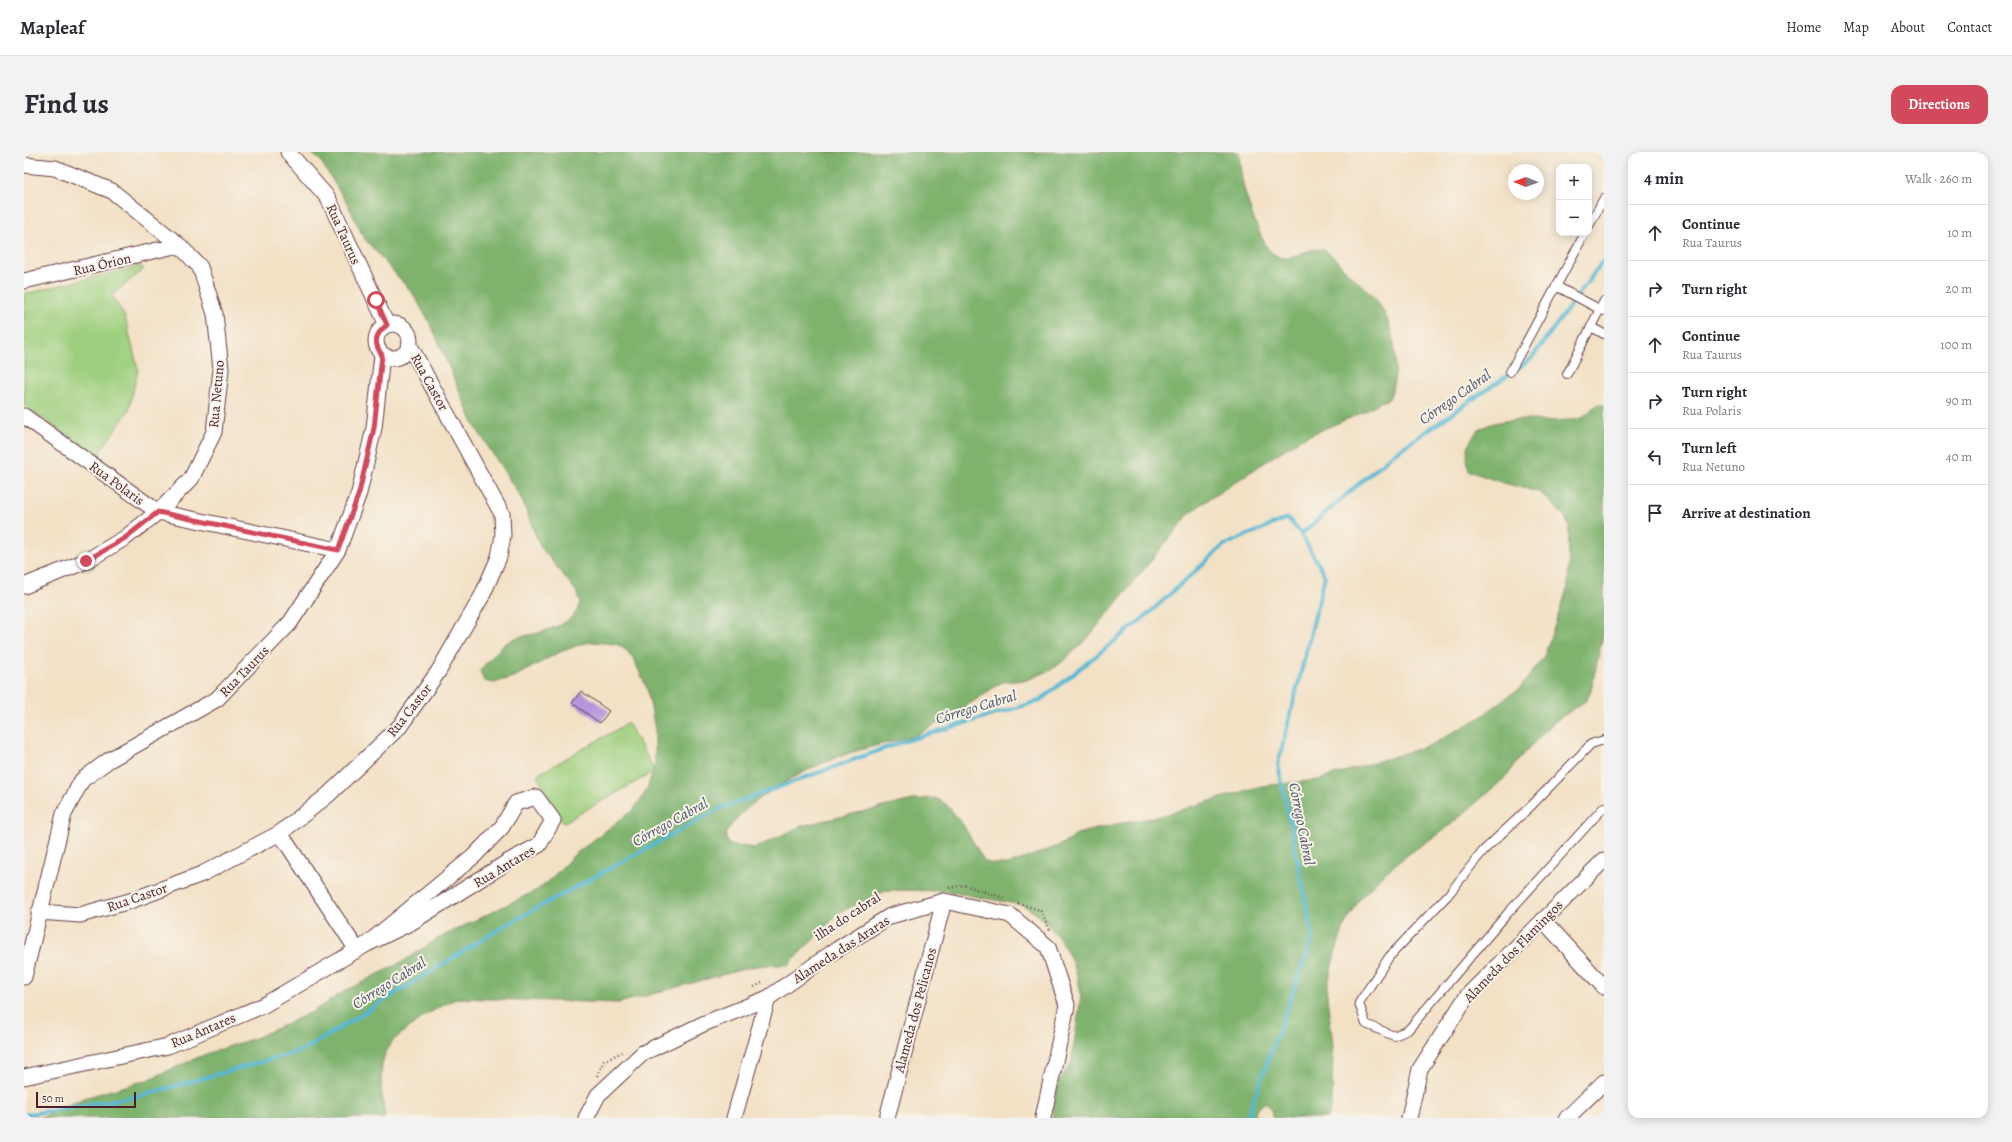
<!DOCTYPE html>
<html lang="en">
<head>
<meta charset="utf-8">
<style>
	body { margin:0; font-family:Alegreya,serif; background:#f2f2f3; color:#2b2b33 }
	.controls { position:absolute; right:12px; top:12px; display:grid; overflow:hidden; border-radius:8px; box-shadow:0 2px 10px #0003 }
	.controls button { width:36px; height:36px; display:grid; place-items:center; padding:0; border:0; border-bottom:1px solid #e1e1e2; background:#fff; color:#2b2b33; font:20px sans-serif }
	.compass { position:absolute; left:1484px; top:12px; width:36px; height:36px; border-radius:50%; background:#fff; box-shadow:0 2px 10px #0003; rotate:271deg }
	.scale { position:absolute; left:12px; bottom:10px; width:100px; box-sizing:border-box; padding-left:4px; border:2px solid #4a1f2b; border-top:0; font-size:11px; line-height:14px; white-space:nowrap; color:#4a1f2b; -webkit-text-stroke:3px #f7f3e8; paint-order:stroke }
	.stop { position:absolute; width:12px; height:12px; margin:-9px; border:3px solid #d1495b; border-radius:50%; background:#fff }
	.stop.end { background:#d1495b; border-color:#fff; box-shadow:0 1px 4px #0008 }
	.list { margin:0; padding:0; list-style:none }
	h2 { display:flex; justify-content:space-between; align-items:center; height:52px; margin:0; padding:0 16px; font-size:17px }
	h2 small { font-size:13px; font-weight:400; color:#7c7c81 }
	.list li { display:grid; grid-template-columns:26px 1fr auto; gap:12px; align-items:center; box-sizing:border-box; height:56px; padding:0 16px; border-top:1px solid #e1e1e2 }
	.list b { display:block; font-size:15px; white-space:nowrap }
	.list p { margin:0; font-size:13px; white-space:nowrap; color:#7c7c81 }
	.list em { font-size:13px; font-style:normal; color:#7c7c81 }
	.icon { flex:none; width:22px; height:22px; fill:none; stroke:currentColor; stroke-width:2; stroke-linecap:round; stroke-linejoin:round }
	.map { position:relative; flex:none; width:1580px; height:966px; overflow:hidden; border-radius:12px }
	header { display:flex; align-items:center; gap:24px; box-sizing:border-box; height:56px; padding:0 20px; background:#fff; border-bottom:1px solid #e1e1e2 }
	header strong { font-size:19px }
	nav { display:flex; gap:22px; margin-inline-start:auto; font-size:14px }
	.intro { display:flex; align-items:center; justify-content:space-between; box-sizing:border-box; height:96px; padding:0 24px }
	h1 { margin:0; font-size:28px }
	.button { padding:10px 18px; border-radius:12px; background:#d1495b; color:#fff; font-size:14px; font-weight:700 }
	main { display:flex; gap:24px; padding:0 24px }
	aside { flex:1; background:#fff; border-radius:12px; box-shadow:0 2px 10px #0003 }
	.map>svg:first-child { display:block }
	.green { fill:#9ecf7e; stroke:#747754 }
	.forest { fill:#7eb26d; stroke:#64684c }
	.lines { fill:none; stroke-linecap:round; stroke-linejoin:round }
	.stream { stroke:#55b7d3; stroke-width:4 }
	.building { fill:#b595dc }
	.lane-casing { stroke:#633c42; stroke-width:10 }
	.street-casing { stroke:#633c42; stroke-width:17 }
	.path { stroke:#633c42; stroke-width:2.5; stroke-dasharray:1 3; stroke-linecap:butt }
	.lane { stroke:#fff; stroke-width:8 }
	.street { stroke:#fff; stroke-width:15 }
	.route { stroke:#d1495b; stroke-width:5 }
	.labels { text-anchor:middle; stroke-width:4; stroke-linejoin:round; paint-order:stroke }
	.street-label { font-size:14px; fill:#4a1f2b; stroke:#f7f3e8 }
	.water-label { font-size:15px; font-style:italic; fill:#4e5466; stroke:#f7f3e8 }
</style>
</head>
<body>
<header>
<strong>Mapleaf</strong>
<nav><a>Home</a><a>Map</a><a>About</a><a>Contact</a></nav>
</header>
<div class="intro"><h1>Find us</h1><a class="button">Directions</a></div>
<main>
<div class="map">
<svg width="1580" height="966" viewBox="0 0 1580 966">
	<rect width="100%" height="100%" fill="#f7f3e8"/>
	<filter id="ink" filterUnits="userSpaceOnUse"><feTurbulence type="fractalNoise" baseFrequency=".025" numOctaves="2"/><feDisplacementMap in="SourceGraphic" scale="8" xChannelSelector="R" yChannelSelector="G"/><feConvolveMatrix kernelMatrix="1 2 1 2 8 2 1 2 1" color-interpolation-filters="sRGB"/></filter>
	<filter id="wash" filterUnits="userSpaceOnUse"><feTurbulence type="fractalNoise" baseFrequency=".012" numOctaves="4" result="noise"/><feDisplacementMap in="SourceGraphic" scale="16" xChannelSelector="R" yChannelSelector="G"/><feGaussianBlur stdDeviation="0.9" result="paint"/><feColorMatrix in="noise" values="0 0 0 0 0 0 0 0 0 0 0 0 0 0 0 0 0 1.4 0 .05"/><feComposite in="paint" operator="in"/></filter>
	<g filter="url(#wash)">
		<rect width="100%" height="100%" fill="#f3e1c6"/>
		<path class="green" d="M116,114L120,117L88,143L101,165L114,217L105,258L73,304L0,253V142Z
			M604,571L631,619L539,671L513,623Z"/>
		<path class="forest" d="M286,0H1215C1216,12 1217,25 1220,36C1223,50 1238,92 1247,100C1267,117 1279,93 1299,98C1308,101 1315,112 1321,118C1330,127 1340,134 1348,143C1371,168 1378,216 1365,247L1354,251L1340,260L1276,287L1175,354L1165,362L1063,487L1038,510L1027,518L1003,528L978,530L935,559L890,584C862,592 831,597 804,609C774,621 715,653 701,683L705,693L731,696L777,674L889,648L911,646L922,652L938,671L961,710L971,712H985L1032,695L1044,689L1053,682L1092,672L1129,666L1238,634L1294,628L1407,593L1455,566L1497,535L1520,504L1544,435L1545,375L1541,365L1524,347L1515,340L1476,330L1445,319C1442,306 1442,296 1449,284C1467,260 1515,271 1542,268C1546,268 1553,268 1557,266C1563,263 1568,257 1573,252L1580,253V478L1567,538L1563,548L1530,570L1498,603L1483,624L1424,675L1379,706L1356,725L1336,747L1321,772L1311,801L1304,832L1303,845L1309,893L1308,953L1304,966H1248V958L1241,950L1232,959L1229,966H1028L1034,930L1047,912L1057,845C1055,812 1029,767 998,753L922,739L874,738L859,740L816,760L764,813H741L727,815L595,851L434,846C416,854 401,863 386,875C381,879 374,884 369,889C351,908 358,942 361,966H16L60,946L123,928L182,902L234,885L288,860L323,838L380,809L413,787L513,738L524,730L550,703L609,658L616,649L623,637L631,613V577L623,536L609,506L602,498L592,492L568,490L557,492L534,501L492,524L470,531L460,529L456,518L480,492L491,486L514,481L534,474L543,469L552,461L556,451L552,439L516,394L497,346L449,271L408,175L390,143L340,86L324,53L296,8Z"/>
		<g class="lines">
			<path class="stream" d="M0,963L115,944L280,898L482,773L695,657L878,590L1015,549L1122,464L1200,393L1264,366L1277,382L1368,303L1507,207L1579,109
				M1223,966L1289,785L1254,612L1301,424L1277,382"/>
		</g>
		<g id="blocks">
			<path class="building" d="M557,539L585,559L576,571L548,551Z"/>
		</g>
	</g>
	<g filter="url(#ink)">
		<use href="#blocks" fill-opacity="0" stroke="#633c42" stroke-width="1"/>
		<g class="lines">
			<defs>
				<path id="lane" d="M1565,74L1580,46
					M1532,134L1579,159
					M1567,175L1580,182
					M1486,220L1561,81
					M1543,222L1580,149
					M1580,588L1567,592L1508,653L1459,699L1424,743L1365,805L1335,851L1342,872L1370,884L1384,878L1483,762L1580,655"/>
				<path id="street" d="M264,0L304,46L363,173
					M0,13L31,16L88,39L155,93L176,115L191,162L197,217L190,280L167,327L134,360L101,386L62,409L0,434
					M0,129L155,93
					M352 189a17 17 0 1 1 34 0a17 17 0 1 1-34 0Z
					M0,264L134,360L314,398
					M256,681L333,798
					M15,760L56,763L106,749L178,722L256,681L304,643L376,574L414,520L458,444L475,405L479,384L478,362L386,194
					M1519,768L1580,835
					M0,825L40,662L58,628L85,608L193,547L266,471L314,398L335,341L350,276L358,203
					M0,925L144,894L240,853L343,792L388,770L485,709L515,693L529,668L512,645L492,651L478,675L450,704L343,792
					M562,966L574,943L619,901L679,872L744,846L812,798L866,764L920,749L986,763L1024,795L1043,853L1019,966
					M710,966L744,846
					M863,966L920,749
					M1385,966L1396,917L1443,844L1580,708
					M1543,966L1580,930"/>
			</defs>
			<use href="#lane" class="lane-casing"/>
			<use href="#street" class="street-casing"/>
			<path class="path" d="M925,736L940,733L980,746
				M994,751L1016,758L1026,778
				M730,835L740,830
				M573,924L580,909L598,900"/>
			<use href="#lane" class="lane"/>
			<use href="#street" class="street"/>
		</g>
	</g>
	<g class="lines" filter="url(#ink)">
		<path class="route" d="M62,409L101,386L134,360L314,398L335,341L350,276L358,203C349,191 351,182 363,173L352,148"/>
	</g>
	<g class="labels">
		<g class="street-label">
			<text transform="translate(320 82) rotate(66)" y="5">Rua Taurus</text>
			<text transform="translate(78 112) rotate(-13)" y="5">Rua Órion</text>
			<text transform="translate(406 230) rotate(61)" y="5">Rua Castor</text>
			<text transform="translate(192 242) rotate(-85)" y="5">Rua Netuno</text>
			<text transform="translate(93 331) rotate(36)" y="5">Rua Polaris</text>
			<text transform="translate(220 519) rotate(-46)" y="5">Rua Taurus</text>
			<text transform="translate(385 558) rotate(-52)" y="5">Rua Castor</text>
			<text transform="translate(480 714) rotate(-31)" y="5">Rua Antares</text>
			<text transform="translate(113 745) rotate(-19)" y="5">Rua Castor</text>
			<text transform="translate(823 764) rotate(-33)" y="5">ilha do cabral</text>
			<text transform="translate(817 797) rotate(-33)" y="5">Alameda das Araras</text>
			<text transform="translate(1489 799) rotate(-46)" y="5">Alameda dos Flamingos</text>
			<text transform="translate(891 858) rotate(-75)" y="5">Alameda dos Pelicanos</text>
			<text transform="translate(179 878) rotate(-23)" y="5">Rua Antares</text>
		</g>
		<g class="water-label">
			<text transform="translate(1431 245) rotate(-35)" y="5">Córrego Cabral</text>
			<text transform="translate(952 555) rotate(-17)" y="5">Córrego Cabral</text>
			<text transform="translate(646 670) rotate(-29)" y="5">Córrego Cabral</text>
			<text transform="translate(1278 672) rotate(79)" y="5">Córrego Cabral</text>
			<text transform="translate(365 831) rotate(-32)" y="5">Córrego Cabral</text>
		</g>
	</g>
</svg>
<div class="controls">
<button>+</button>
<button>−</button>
</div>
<svg class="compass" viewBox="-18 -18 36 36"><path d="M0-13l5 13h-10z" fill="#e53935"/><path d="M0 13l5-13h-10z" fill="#7c7c81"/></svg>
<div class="scale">50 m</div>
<div class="stop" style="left:352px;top:148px"></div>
<div class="stop end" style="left:62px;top:409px"></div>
</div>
<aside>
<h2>4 min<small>Walk · 260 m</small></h2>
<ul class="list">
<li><svg class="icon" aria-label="ahead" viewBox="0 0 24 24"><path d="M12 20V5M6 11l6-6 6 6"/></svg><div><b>Continue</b><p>Rua Taurus</p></div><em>10 m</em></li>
<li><svg class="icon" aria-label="right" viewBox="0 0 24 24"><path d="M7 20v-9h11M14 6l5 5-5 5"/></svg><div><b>Turn right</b></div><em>20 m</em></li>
<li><svg class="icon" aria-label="ahead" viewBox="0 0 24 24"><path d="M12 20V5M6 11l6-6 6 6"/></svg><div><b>Continue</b><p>Rua Taurus</p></div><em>100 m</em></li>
<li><svg class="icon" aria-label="right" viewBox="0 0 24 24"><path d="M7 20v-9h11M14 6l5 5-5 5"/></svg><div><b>Turn right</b><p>Rua Polaris</p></div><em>90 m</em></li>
<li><svg class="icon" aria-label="left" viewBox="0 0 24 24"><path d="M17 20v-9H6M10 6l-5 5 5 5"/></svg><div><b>Turn left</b><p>Rua Netuno</p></div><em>40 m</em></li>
<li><svg class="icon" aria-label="arrive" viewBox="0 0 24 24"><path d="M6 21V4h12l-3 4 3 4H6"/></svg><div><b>Arrive at destination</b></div></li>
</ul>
</aside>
</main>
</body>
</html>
